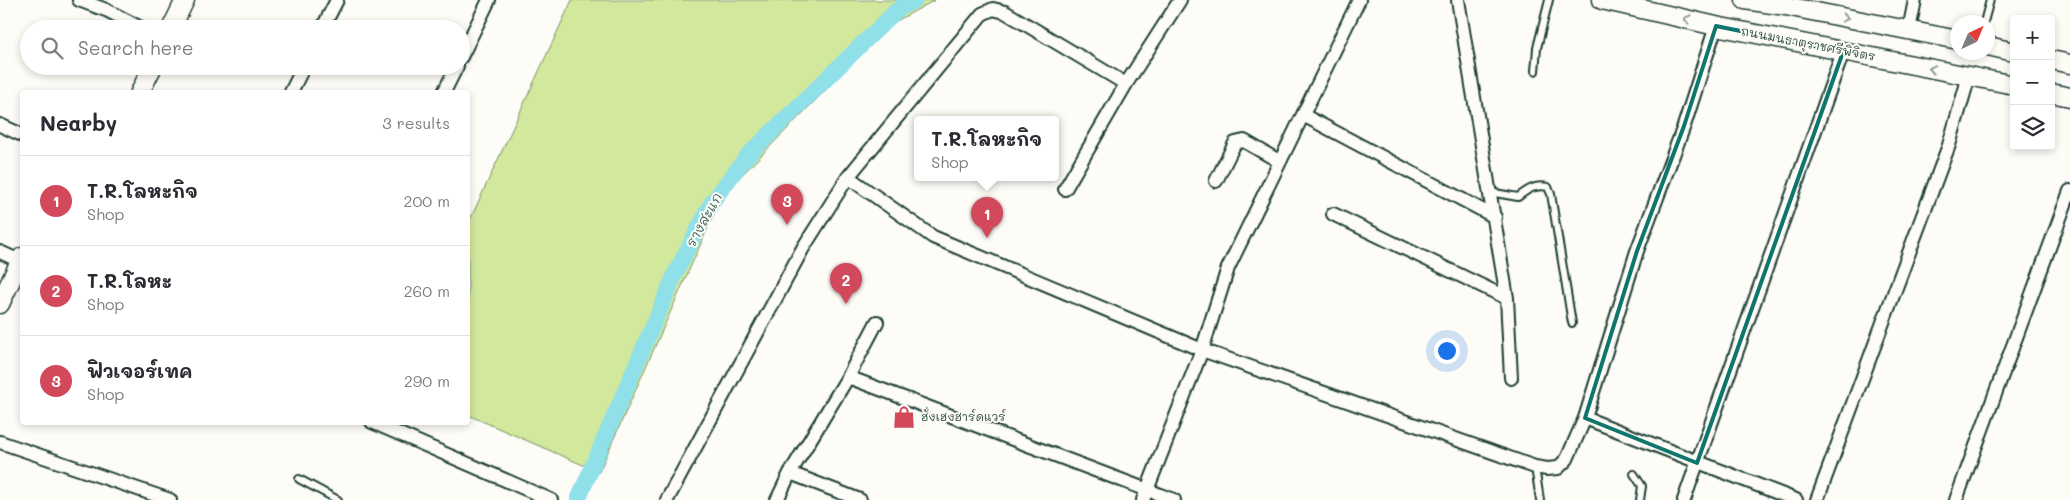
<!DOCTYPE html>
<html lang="en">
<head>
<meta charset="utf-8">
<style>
	body { margin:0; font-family:Mali,"Playpen Sans Thai",sans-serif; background:#f7f7f7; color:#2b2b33 }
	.controls { position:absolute; right:15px; top:15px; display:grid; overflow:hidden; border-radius:5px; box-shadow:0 2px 8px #0003 }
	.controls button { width:45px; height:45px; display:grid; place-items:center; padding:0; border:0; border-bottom:1px solid #e1e1e2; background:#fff; color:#2b2b33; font:25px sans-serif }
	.compass { position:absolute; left:1950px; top:15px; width:45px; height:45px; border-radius:50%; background:#fff; box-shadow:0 2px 8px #0003; rotate:44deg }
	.you { position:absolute; left:1446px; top:350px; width:18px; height:18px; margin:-12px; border:4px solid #fff; border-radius:50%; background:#1a73e8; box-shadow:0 0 0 8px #1a73e833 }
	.badge { display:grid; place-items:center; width:32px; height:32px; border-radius:50%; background:#d1495b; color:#fff; font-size:16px; font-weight:700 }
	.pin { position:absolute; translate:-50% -41px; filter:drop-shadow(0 1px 2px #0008) }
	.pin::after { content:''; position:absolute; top:26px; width:18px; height:15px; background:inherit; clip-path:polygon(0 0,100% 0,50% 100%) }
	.popup { position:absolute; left:914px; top:116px; width:145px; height:65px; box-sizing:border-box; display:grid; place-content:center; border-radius:5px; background:#fff; filter:drop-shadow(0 1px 4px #0005); font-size:16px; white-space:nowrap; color:#7c7c81 }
	.popup b { font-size:19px; color:#2b2b33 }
	.popup::after { content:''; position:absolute; left:50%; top:100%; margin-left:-10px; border:10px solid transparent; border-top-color:#fff }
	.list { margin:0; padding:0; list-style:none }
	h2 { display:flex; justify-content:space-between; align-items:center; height:65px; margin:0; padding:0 20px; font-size:21px }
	h2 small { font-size:16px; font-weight:400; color:#7c7c81 }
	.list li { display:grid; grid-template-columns:32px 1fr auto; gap:15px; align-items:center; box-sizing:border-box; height:90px; padding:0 20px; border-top:1px solid #e1e1e2 }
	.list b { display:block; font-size:19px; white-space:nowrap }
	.list p { margin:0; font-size:16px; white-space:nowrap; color:#7c7c81 }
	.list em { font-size:16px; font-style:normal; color:#7c7c81 }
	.icon { flex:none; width:28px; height:28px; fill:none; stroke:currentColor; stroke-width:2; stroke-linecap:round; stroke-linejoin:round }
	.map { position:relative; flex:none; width:2070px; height:500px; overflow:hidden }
	.search { position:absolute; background:#fff; box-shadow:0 2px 8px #0003; left:20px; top:20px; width:450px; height:55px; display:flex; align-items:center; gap:12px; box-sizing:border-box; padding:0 18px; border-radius:28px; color:#7c7c81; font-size:19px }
	.panel { position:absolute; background:#fff; box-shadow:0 2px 8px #0003; left:20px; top:90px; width:450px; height:335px; border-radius:5px }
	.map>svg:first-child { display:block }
	.grass { fill:#d2e89d; stroke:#789268 }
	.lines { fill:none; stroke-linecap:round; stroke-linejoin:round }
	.canal { stroke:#8fe0e9; stroke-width:16 }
	.lane-casing { stroke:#1f3d34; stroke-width:10 }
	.street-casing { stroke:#1f3d34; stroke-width:16 }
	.secondary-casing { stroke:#1f3d34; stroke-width:21 }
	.lane { stroke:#fdfcf7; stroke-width:6 }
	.street { stroke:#fdfcf7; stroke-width:12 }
	.secondary { stroke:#fdfcf7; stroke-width:18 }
	.oneway { stroke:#8e9c96 }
	.marked { fill:none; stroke:#0f766e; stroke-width:4; stroke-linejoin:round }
	.labels { text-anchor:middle; stroke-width:4; stroke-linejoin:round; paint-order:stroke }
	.street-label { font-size:12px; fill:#1f3d34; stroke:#fdfcf7 }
	.poi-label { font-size:12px; fill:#1f3d34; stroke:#fdfcf7; text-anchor:start }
	.water-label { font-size:14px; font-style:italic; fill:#355e58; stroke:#fdfcf7 }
</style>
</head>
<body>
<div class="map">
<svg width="2070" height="500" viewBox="0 0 2070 500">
	<rect width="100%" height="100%" fill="#fdfcf7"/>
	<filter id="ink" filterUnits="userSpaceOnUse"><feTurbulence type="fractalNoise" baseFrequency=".02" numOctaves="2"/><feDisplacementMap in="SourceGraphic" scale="10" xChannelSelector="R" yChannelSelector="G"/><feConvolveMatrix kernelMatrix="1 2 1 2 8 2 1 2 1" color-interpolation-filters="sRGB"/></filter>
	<g filter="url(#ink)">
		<path class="grass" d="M572,0H935L891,24L723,194L599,472L468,415V224Z"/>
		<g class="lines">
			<path class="canal" d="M578,500L676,272L712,202L747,156L898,9L915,0"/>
			<defs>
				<path id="lane" d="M1984,22L1990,0
					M1535,71L1537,48L1549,0
					M1489,192L1518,197C1527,190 1535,184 1548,187L1551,194L1572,323
					M1535,467L1540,500
					M1634,474L1642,486L1640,500
					M299,479L338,500"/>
				<path id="street" d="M79,0L106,10L143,29
					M1458,0L1507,298L1511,378
					M322,29L337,0
					M1909,30L1915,0
					M461,57L489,0
					M291,92L304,66
					M444,92L457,66
					M1303,115L1495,217
					M0,125L22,135
					M848,177L933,237L1202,350L1535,467L1547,469L1558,468L1567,459L1585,418L1637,251L1684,126L1716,26
					M1216,181L1235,143L1244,141L1279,161
					M1065,189L1126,84L1180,0
					M1333,214L1507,298
					M0,252L22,262
					M848,377L1174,500
					M1585,418L1796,500
					M372,422L551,500
					M0,442L170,500
					M790,473L860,500
					M667,500L803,248L848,177L982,14L993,9L1005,12L1126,84
					M777,500L790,473L848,377L877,322
					M1143,500L1202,350L1228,268L1359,0
					M1684,500L1843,52
					M1817,500L1949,145L1969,76
					M1956,500L2070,191"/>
				<path id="secondary" d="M1602,0L1716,26L2014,85
					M1745,0L1786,6L1958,40
					M171,29L185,0
					M1988,46L2014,52
					M2051,60L2070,64
					M140,92L153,66
					M2051,93L2070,97
					M0,304L22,257"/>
			</defs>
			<use href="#lane" class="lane-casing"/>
			<use href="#street" class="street-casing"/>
			<use href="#secondary" class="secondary-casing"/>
			<use href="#lane" class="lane"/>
			<use href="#street" class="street"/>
			<use href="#secondary" class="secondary"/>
		</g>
		<defs><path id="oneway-chevron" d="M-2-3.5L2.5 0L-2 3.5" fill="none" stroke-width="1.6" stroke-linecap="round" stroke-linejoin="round" transform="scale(1.25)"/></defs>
		<g class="oneway">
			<use href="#oneway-chevron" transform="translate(1845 18) rotate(10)"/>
			<use href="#oneway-chevron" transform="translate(1687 19) rotate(-167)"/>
			<use href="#oneway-chevron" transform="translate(1932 69) rotate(-169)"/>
		</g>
	</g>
	<path class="marked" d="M1716,26L1843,52L1697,463L1585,418L1637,251L1684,126Z"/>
	<defs>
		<symbol id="shop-bare" viewBox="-9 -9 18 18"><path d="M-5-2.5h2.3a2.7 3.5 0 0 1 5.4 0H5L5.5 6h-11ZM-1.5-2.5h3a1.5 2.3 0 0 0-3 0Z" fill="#d1495b" stroke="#fdfcf7" stroke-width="2.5" paint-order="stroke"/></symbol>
	</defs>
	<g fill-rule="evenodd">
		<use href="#shop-bare" x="888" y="401" width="32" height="32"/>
	</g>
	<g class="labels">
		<g class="street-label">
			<text transform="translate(1808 44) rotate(11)" y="4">ถนนมนธาตุราชศรีพิจิตร</text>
		</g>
		<g class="poi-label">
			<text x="921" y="421">ฮั่งเฮงฮาร์ดแวร์</text>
		</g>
		<g class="water-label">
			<text transform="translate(704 220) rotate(-61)" y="5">รางสะแก</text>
		</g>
	</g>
</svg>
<div class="controls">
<button>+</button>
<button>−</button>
<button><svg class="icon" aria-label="layers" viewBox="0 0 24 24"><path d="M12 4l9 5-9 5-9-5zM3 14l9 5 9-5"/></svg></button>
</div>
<svg class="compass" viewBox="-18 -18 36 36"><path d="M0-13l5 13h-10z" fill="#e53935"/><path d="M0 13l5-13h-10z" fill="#7c7c81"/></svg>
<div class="you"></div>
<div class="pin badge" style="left:987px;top:238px">1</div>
<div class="popup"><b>T.R.โลหะกิจ</b>Shop</div>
<div class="pin badge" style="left:846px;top:304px">2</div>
<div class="pin badge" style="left:787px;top:225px">3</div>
<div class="search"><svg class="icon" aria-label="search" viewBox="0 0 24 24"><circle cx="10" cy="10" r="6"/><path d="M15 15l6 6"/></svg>Search here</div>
<section class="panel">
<h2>Nearby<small>3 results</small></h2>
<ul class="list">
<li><span class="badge">1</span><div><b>T.R.โลหะกิจ</b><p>Shop</p></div><em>200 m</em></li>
<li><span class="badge">2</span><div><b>T.R.โลหะ</b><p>Shop</p></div><em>260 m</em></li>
<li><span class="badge">3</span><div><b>ฟิวเจอร์เทค</b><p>Shop</p></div><em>290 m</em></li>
</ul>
</section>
</div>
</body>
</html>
